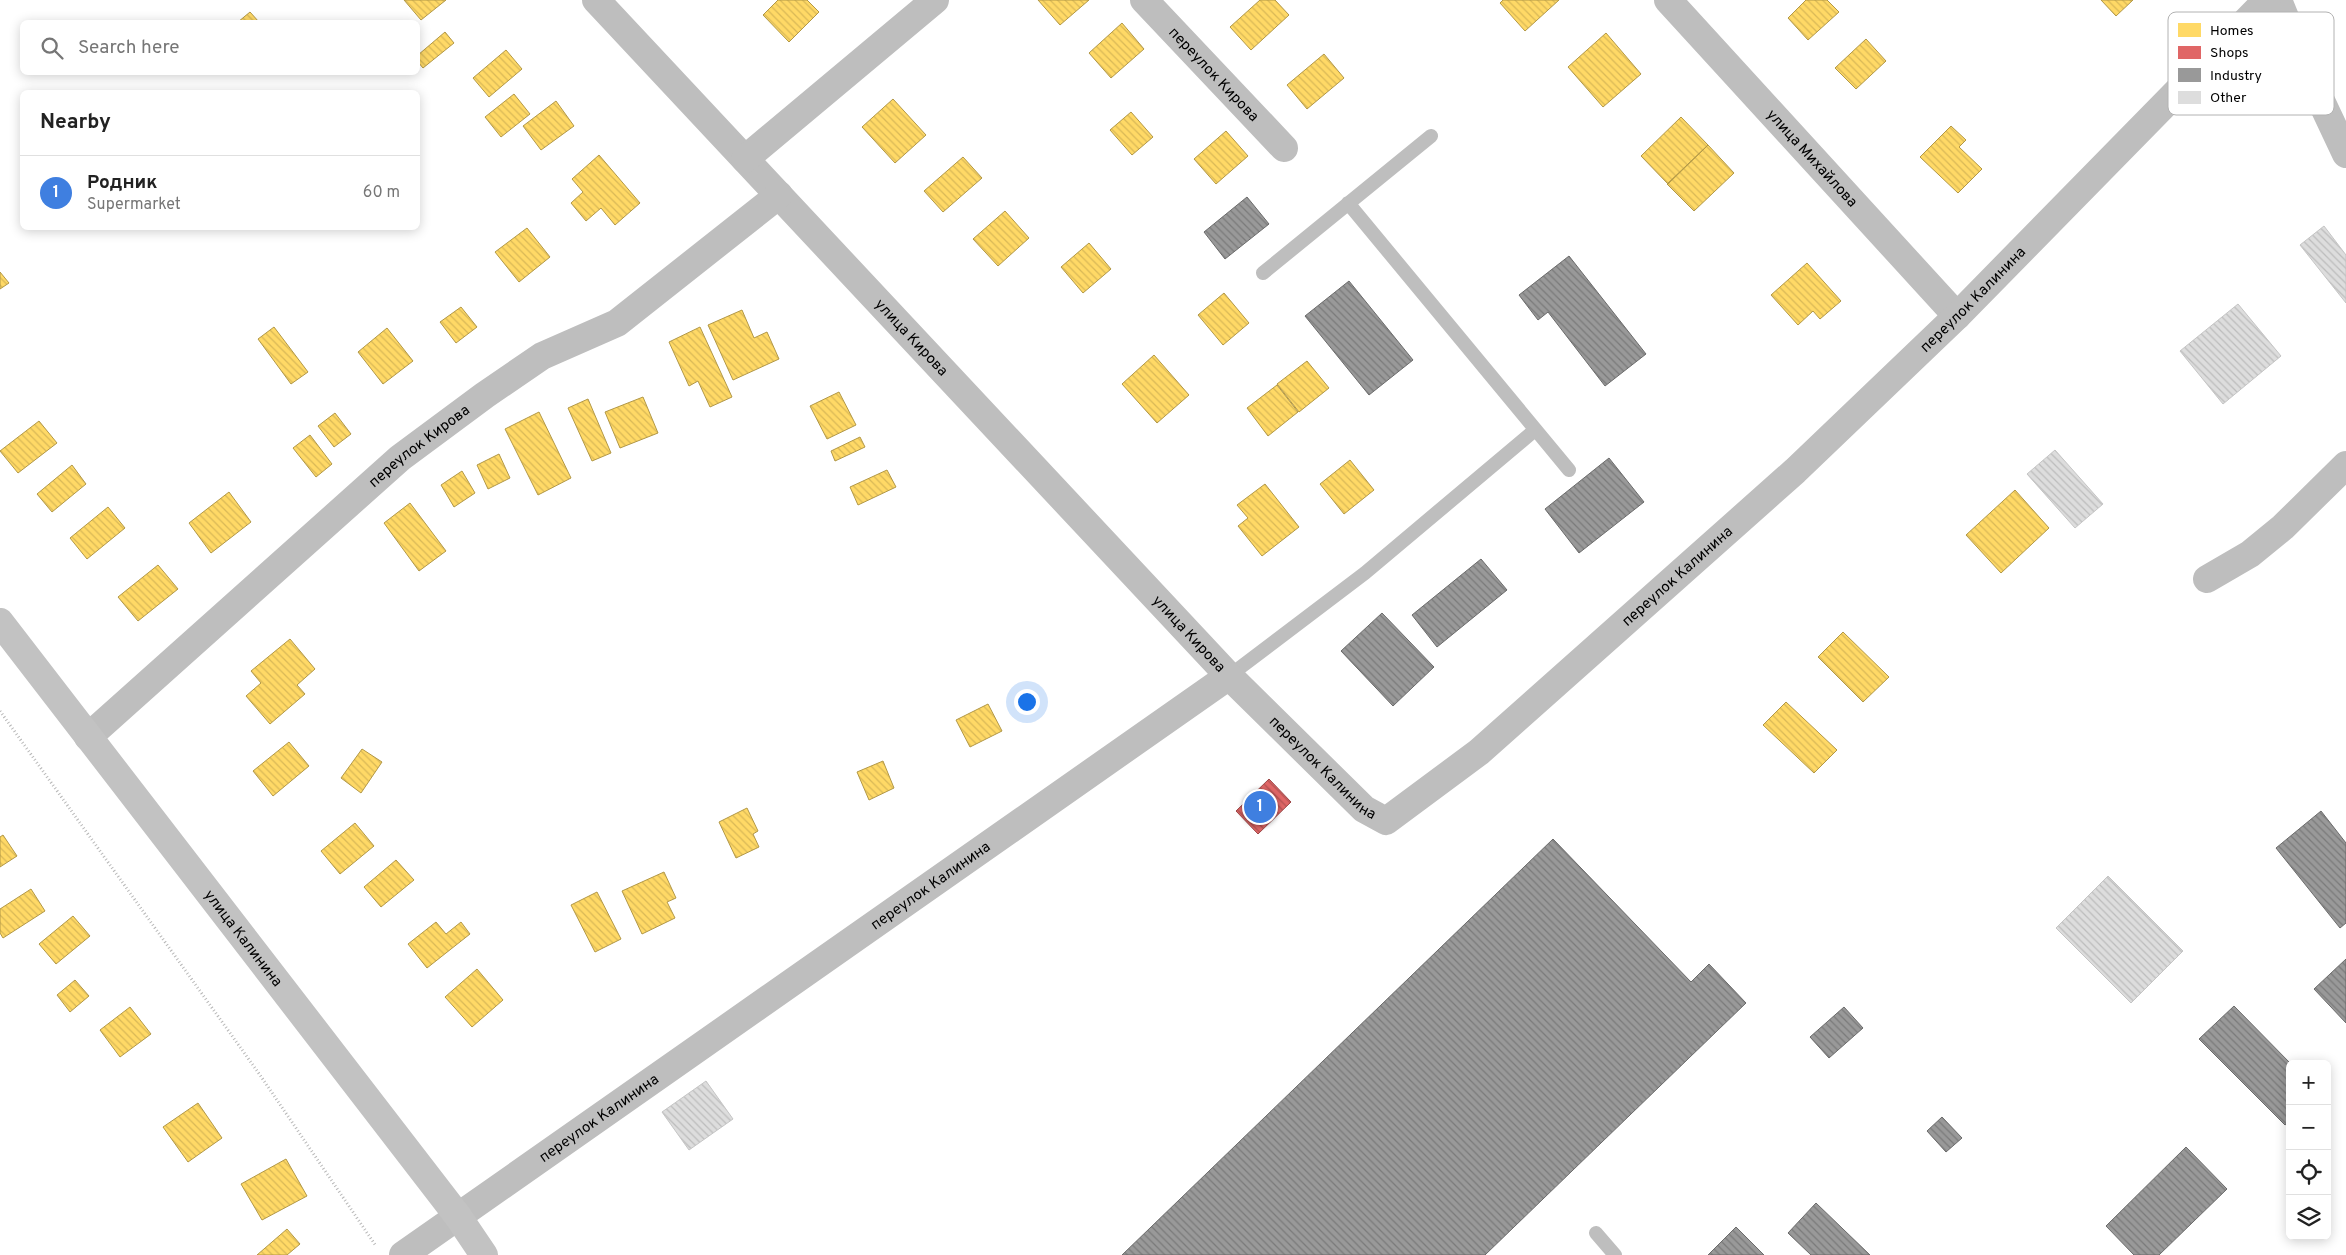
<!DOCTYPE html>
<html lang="en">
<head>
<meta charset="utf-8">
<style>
	body { margin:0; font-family:Overpass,sans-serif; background:#f6f6f6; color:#222 }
	.controls { position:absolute; right:15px; bottom:15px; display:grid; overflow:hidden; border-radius:8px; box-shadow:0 2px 12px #0003 }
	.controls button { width:45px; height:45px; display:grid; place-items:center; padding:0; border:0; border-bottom:1px solid #e0e0e0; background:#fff; color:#222; font:25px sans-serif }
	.you { position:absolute; left:1026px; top:701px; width:18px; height:18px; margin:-12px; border:4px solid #fff; border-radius:50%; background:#1a73e8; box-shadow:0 0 0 8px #1a73e833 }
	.badge { display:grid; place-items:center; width:32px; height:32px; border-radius:50%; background:#ea580c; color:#fff; font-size:16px; font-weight:700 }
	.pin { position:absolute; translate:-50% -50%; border:2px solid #fff; box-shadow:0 1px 5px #0006 }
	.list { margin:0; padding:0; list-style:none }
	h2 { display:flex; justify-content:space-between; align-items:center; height:65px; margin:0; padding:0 20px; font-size:21px }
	h2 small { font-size:16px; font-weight:400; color:#767676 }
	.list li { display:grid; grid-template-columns:32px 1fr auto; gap:15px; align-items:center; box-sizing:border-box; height:75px; padding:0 20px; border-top:1px solid #e0e0e0 }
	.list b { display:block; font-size:19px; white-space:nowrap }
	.list p { margin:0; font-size:16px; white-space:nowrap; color:#767676 }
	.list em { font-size:16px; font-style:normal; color:#767676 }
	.icon { flex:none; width:28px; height:28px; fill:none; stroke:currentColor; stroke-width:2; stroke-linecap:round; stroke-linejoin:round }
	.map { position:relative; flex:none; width:2346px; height:1255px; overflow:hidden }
	.search { position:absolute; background:#fff; box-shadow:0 2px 12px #0003; left:20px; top:20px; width:400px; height:55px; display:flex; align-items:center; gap:12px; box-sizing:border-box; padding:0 18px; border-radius:8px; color:#767676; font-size:19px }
	.panel { position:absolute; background:#fff; box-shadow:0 2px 12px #0003; left:20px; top:90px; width:400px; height:140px; border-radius:8px }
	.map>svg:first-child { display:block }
	.homes { fill:url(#homes-back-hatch); stroke:#b29847 }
	.shops { fill:url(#shops-back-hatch); stroke:#9d4747 }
	.industry { fill:url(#industry-back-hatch); stroke:#6b6b6b }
	.building { fill:url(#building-back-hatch); stroke:#c5c5c5 }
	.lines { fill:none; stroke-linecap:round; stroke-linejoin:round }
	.path { stroke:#b8b8b8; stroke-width:3; stroke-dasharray:1 2.5; stroke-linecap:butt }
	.lane { stroke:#bebebe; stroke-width:14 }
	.street { stroke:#bebebe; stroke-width:28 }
	.secondary { stroke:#c2c2c2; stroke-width:28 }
	.labels { text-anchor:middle; stroke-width:5; stroke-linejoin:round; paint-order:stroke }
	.street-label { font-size:15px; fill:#000; stroke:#fff }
	.key { fill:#fff; stroke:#b2b2b2; stroke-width:1 }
	.key-label { font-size:14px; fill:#000 }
</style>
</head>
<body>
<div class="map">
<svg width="2346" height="1255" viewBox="0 0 2346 1255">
	<defs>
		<pattern id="homes-back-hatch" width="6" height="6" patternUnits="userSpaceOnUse" patternTransform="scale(1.25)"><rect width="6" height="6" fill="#ffd966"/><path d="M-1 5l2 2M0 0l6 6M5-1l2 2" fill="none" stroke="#d9b857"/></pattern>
		<pattern id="shops-back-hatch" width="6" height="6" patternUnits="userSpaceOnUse" patternTransform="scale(1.25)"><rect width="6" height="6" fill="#e06666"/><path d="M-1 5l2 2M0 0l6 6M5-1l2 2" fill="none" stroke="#b35252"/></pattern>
		<pattern id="industry-back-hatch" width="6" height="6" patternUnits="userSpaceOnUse" patternTransform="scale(1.25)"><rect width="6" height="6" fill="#999"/><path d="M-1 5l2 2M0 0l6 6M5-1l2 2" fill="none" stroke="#7a7a7a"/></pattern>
		<pattern id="building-back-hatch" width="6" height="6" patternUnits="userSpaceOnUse" patternTransform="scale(1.25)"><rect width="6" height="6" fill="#ddd"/><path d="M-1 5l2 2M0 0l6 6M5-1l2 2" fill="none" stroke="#bcbcbc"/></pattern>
	</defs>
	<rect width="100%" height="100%" fill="#fff"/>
	<path class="homes" d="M404,0H446L421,20Z
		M778,0H807L819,12L789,42L763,15Z
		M1038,0H1089L1060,25Z
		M1260,0H1275L1289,15L1251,50L1230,27Z
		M1503,0H1559L1525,31L1500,3Z
		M1806,0H1827L1839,12L1808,40L1788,18Z
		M2101,0H2133L2116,16Z
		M250,12L259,22H238Z
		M1122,23L1144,49L1111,78L1089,53Z
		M445,32L454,43L423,68L418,62V55Z
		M1606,33L1641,74L1603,107L1568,67Z
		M1866,39L1886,61L1856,89L1835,68Z
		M506,50L522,69L489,97L473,78Z
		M1324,54L1344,78L1307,109L1287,85Z
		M514,94L530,114L501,137L485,117Z
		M893,99L926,135L895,163L862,127Z
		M556,101L574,126L541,150L523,126Z
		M1131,112L1153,137L1132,155L1110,130Z
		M1681,117L1708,145L1668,184L1641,156Z
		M1951,126L1966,140L1959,147L1982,169L1958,193L1920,157Z
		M1226,131L1248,156L1216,184L1194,159Z
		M1708,145L1734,173L1694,211L1667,184Z
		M599,155L640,203L615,225L601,208L586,221L571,203L583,192L572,179Z
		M963,157L982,178L943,212L924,191Z
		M1005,211L1029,238L998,266L973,239Z
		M527,228L550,257L519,282L495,252Z
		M1089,243L1111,269L1083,293L1061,267Z
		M1807,263L1841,301L1820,319L1813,311L1798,325L1771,295Z
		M0,272L9,283L0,289Z
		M1224,293L1249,323L1223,345L1198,315Z
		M461,307L477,327L456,343L440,322Z
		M742,310L754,338L767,332L779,359L733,380L708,325Z
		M274,327L308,372L291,384L258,339Z
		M700,327L732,397L710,407L698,381L689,386L669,342Z
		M387,328L413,361L383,384L358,352Z
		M1154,355L1189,395L1157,423L1122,384Z
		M1307,361L1329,388L1299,412L1277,384Z
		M1277,385L1298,412L1268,436L1247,408Z
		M839,392L856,425L827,439L810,406Z
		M643,397L658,433L620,448L605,412Z
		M588,399L611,453L592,461L568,408Z
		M539,412L571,478L538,495L505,429Z
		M335,413L351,434L334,447L318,426Z
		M39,421L57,443L18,473L0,451Z
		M310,435L332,464L316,477L293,448Z
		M860,437L865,447L835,461L831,451Z
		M499,454L510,478L488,489L477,465Z
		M1350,460L1374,490L1344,514L1320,484Z
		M72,465L86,484L52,512L37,494Z
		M887,470L896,487L858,505L850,487Z
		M462,471L475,493L454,507L441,485Z
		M1265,484L1299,527L1262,556L1238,526L1248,518L1237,505Z
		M2015,490L2049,528L2001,573L1966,535Z
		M229,492L251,522L211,553L189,523Z
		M410,503L446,551L419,571L384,523Z
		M108,507L125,528L87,559L70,538Z
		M158,565L178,589L138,621L118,597Z
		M1843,632L1889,677L1863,702L1818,657Z
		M290,639L315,669L297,685L305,694L270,724L246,696L261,683L251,671Z
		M1786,702L1837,750L1814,773L1763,725Z
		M988,704L1002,731L970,747L956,720Z
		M289,742L309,766L273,796L253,771Z
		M362,749L382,762L361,793L341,778Z
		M883,761L894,788L869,800L857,772Z
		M747,808L758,831L753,834L759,847L736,858L719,822Z
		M355,823L374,846L340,874L321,851Z
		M3,835L17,856L0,867V837Z
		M396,860L414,880L381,907L364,887Z
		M664,872L676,898L667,902L675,918L642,934L622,891Z
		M31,889L45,911L3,938L0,933V909Z
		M597,892L621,939L595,952L571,905Z
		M73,916L90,936L56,964L39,944Z
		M436,922L446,934L461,922L470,934L427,968L408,944Z
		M477,969L503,1000L472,1027L445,997Z
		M75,980L89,996L70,1012L57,995Z
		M130,1007L151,1034L120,1057L100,1030Z
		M198,1103L222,1138L188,1162L163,1127Z
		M286,1159L307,1196L262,1220L241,1184Z
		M287,1229L300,1244L287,1255H257Z"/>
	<path class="shops" d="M1269,779L1291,802L1258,834L1236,811Z"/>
	<path class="industry" d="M1247,197L1269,224L1225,259L1204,232Z
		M1569,256L1646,354L1605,386L1548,312L1538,320L1519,295Z
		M1349,281L1413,360L1369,395L1305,316Z
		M1609,458L1644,502L1579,553L1545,509Z
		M1481,559L1507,590L1437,647L1412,615Z
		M1382,613L1434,667L1393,706L1341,651Z
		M2321,811L2346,843V923L2340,928L2276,848Z
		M1553,839L1691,982L1709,964L1746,1003L1485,1255H1122Z
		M2346,959V1023L2314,989Z
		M2234,1006L2291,1064L2290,1121L2285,1125L2199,1039Z
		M1844,1007L1863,1028L1829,1058L1810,1037Z
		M1942,1117L1962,1138L1946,1152L1927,1131Z
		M2186,1147L2227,1189L2159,1255H2134L2106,1226Z
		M1816,1203L1870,1255H1811L1788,1233Z
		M1736,1227L1764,1255H1708Z"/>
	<path class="building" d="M2324,226L2346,255V303L2300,245Z
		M2238,304L2281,356L2223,404L2180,351Z
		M2055,450L2103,504L2075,528L2027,474Z
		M2108,876L2183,951L2131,1003L2056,928Z
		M706,1081L733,1119L689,1150L662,1112Z"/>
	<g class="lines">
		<path class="path" d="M0,711L260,1075L376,1246"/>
		<path class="lane" d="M1348,203L1569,470
			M1263,273L1431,136
			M1229,676L1365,573L1535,430
			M1596,1233L1615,1255"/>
		<g class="street">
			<path id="s1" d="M596,0L1229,676"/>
			<path id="s2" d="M1144,0L1284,148"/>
			<path id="s3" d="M1668,0L1957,316"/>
			<path d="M2278,0L2306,69L2346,154"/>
			<path d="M745,159L935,0"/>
			<path d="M2207,579L2250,554L2283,527L2346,465"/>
			<path id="s4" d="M88,737L400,458L485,395L542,356L617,323L779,195"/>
			<path id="s5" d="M403,1255L1229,676L1364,809L1386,821L1479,752L1795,471L1957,316L2267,0"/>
		</g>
		<path class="secondary" id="s6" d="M0,622L457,1215L484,1255"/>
	</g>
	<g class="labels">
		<g class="street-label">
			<text dy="5" stroke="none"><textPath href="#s2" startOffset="102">переулок Кирова</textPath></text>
			<text dy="5" stroke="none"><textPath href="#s3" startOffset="214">улица Михайлова</textPath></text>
			<text dy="5" stroke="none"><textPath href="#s5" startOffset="2009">переулок Калинина</textPath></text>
			<text dy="5" stroke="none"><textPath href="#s1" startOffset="462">улица Кирова</textPath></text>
			<text dy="5" stroke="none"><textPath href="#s4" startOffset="441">переулок Кирова</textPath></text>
			<text dy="5" stroke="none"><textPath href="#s5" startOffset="1604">переулок Калинина</textPath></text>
			<text dy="5" stroke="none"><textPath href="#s1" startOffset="868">улица Кирова</textPath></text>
			<text dy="5" stroke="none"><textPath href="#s5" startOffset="1140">переулок Калинина</textPath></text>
			<text dy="5" stroke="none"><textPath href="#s5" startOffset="644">переулок Калинина</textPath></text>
			<text dy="5" stroke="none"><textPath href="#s6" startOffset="399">улица Калинина</textPath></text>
			<text dy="5" stroke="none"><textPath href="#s5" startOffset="239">переулок Калинина</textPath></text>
		</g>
	</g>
	<rect x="2168" y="12" width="166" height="103" rx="8" class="key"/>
	<rect x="2178" y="23" width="23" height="14" fill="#ffd966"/>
	<rect x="2178" y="46" width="23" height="13" fill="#e06666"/>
	<rect x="2178" y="68" width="23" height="14" fill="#999"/>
	<rect x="2178" y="91" width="23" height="13" fill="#ddd"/>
	<g class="key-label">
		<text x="2210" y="35">Homes</text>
		<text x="2210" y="57">Shops</text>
		<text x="2210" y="80">Industry</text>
		<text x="2210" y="102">Other</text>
	</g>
</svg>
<div class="controls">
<button>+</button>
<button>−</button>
<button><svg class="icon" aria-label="locate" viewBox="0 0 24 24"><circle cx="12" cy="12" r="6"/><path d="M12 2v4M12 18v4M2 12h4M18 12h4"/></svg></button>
<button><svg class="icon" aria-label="layers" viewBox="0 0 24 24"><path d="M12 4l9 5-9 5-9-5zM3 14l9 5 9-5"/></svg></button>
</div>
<div class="you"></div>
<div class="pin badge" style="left:1260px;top:807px;background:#3f7fe0">1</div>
<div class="search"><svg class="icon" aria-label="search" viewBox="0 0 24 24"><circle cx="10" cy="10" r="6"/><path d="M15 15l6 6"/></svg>Search here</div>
<section class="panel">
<h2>Nearby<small></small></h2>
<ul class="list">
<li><span class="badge" style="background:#3f7fe0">1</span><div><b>Родник</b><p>Supermarket</p></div><em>60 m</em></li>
</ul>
</section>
</div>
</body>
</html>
